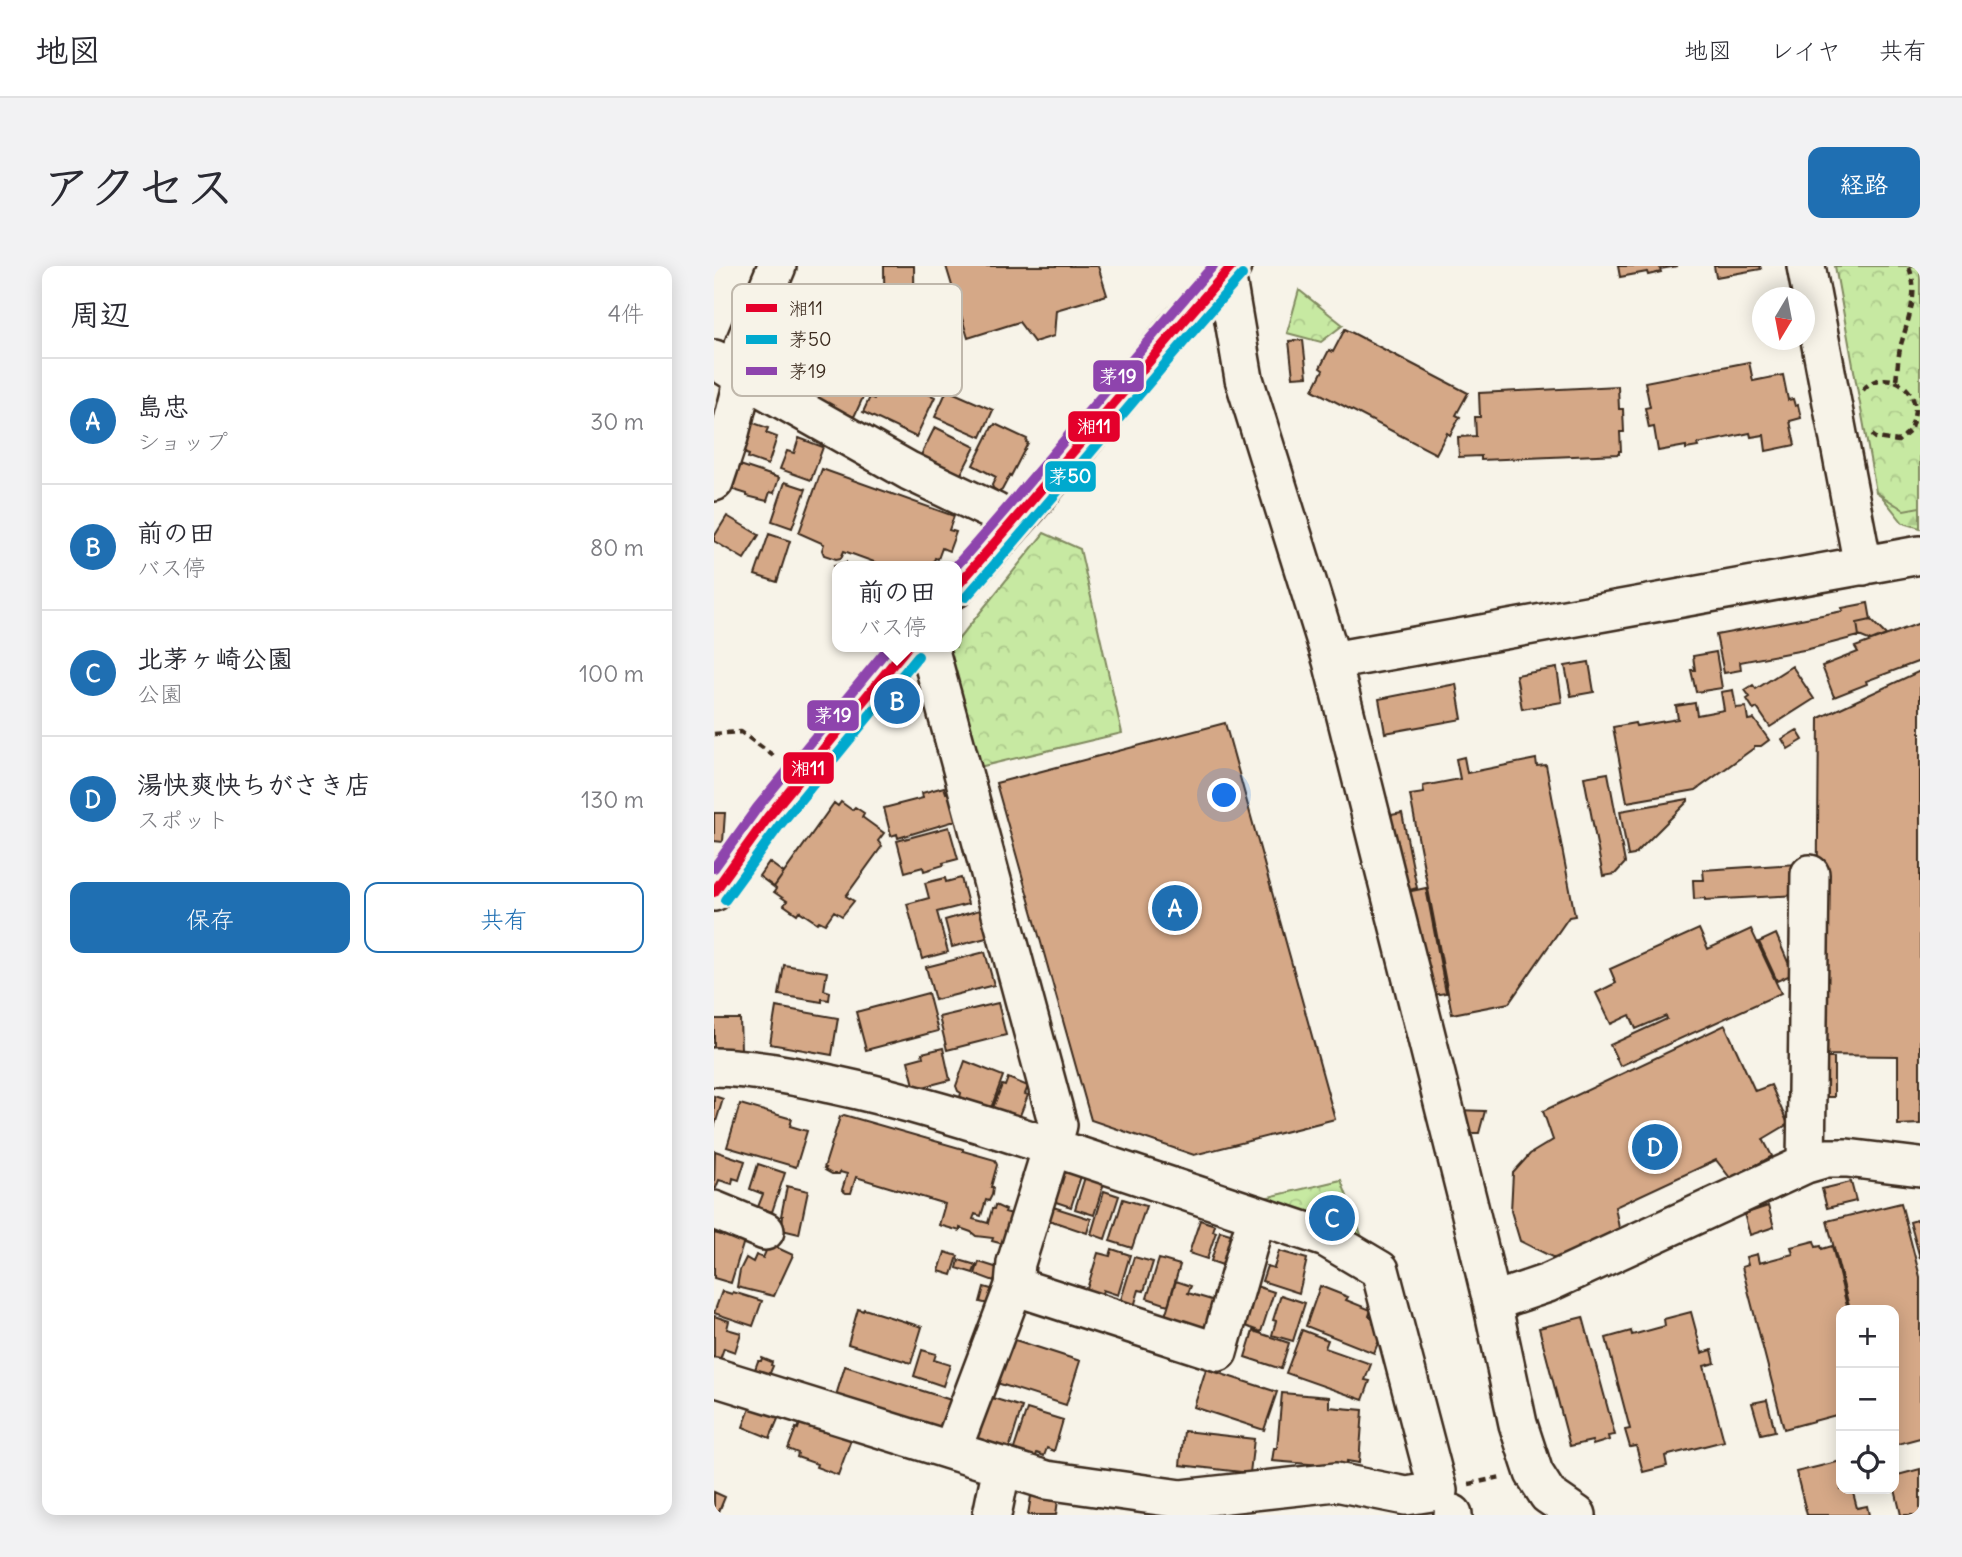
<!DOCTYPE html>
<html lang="ja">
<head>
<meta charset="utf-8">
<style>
	body { margin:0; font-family:Delius,"Klee One",sans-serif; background:#f2f2f3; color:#2b2b33 }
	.controls { position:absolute; right:21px; bottom:21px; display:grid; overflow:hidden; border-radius:14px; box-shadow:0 4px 18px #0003 }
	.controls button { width:63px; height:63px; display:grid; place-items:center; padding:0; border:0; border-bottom:2px solid #e1e1e2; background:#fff; color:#2b2b33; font:35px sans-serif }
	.compass { position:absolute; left:1038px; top:21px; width:63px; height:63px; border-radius:50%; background:#fff; box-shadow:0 4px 18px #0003; rotate:190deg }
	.you { position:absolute; left:511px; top:530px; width:24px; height:24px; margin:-18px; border:5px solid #fff; border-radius:50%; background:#1a73e8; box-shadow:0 0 0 10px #1a73e833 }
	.badge { display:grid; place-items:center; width:46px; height:46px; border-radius:50%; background:#1f6fb2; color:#fff; font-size:23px; font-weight:700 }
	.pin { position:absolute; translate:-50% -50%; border:4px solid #fff; box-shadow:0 2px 7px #0006 }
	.popup { position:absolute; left:118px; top:295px; width:130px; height:91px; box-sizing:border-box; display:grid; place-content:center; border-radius:14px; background:#fff; filter:drop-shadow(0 2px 5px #0005); font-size:23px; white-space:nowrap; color:#7c7c81 }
	.popup b { font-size:26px; color:#2b2b33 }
	.popup::after { content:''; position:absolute; left:50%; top:100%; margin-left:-14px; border:14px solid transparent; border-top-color:#fff }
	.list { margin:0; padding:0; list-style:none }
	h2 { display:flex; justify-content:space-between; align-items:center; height:91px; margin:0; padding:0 28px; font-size:30px }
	h2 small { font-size:23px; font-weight:400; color:#7c7c81 }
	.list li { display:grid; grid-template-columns:46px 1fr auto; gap:21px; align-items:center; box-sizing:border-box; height:126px; padding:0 28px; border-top:2px solid #e1e1e2 }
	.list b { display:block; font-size:26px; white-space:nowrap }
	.list p { margin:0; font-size:23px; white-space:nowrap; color:#7c7c81 }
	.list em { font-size:23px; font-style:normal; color:#7c7c81 }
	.actions { display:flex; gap:14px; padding:21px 28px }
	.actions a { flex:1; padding:16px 0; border:2px solid #1f6fb2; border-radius:14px; text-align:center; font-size:24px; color:#1f6fb2 }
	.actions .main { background:#1f6fb2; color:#fff }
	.icon { flex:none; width:38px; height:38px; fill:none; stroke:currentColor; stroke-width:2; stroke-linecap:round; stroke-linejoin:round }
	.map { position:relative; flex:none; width:1206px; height:1249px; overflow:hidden; border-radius:14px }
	header { display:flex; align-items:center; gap:42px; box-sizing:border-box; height:98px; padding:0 35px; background:#fff; border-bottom:2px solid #e1e1e2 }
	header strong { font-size:33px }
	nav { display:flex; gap:38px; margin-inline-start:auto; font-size:24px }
	.intro { display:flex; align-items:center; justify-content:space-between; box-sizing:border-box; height:168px; padding:0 42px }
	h1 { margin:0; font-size:49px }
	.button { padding:18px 32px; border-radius:14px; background:#1f6fb2; color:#fff; font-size:24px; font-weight:700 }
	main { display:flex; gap:42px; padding:0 42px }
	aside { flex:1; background:#fff; border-radius:14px; box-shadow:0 4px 18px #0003 }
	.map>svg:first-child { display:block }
	.forest { fill:url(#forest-firs); stroke:#818a60; stroke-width:2 }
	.park { fill:url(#park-crowns); stroke:#818a60; stroke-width:2 }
	.building { fill:#d5a887; stroke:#3b2a1e; stroke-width:2 }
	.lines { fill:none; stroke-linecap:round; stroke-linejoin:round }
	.minor-casing { stroke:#3b2a1e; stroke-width:42 }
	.path { stroke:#3b2a1e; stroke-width:4.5; stroke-dasharray:7 5; stroke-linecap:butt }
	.minor { stroke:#f7f3e8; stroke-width:37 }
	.bus-1-casing { stroke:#f7f3e8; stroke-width:16 }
	.bus-2-casing { stroke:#f7f3e8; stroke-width:16 }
	.bus-3-casing { stroke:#f7f3e8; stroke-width:16 }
	.bus-1 { stroke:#e4002b; stroke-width:10 }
	.bus-2 { stroke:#00a9ce; stroke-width:10 }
	.bus-3 { stroke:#8e44ad; stroke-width:10 }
	.key { fill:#f7f3e8; stroke:#bfb7ab; stroke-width:2 }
	.key-label { font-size:19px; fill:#3b2a1e }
	.line-badge { stroke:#f7f3e8; stroke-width:2.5 }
	.badge-label { font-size:19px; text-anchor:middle; font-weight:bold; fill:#fff }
</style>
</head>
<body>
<header>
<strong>地図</strong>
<nav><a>地図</a><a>レイヤ</a><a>共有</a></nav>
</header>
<div class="intro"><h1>アクセス</h1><a class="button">経路</a></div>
<main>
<aside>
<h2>周辺<small>4件</small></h2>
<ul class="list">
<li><span class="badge">A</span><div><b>島忠</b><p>ショップ</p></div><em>30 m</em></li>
<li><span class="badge">B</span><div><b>前の田</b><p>バス停</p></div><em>80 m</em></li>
<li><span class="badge">C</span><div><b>北茅ヶ崎公園</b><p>公園</p></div><em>100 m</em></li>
<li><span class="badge">D</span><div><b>湯快爽快ちがさき店</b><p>スポット</p></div><em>130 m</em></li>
</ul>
<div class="actions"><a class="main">保存</a><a>共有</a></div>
</aside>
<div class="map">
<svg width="1206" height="1249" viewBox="0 0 1206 1249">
	<defs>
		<pattern id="forest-firs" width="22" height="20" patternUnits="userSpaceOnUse" patternTransform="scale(1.75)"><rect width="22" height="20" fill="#c7e9a2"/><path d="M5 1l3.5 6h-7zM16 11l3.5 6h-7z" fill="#acc88b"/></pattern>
		<pattern id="park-crowns" width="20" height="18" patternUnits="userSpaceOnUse" patternTransform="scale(1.75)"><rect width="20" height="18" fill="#c7e9a2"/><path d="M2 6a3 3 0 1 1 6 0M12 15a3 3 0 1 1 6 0" fill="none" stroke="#acc88b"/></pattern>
	</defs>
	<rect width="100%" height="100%" fill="#f7f3e8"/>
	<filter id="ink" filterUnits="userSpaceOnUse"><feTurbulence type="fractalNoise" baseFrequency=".0143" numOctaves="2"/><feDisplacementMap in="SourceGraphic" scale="14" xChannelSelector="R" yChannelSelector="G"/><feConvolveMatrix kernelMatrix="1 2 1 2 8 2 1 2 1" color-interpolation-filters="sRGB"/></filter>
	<g filter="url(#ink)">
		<path class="forest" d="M1206,192V262L1189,257L1166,228Z"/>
		<path class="park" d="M1121,0H1206V241L1190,244L1162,226Z
			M585,24L629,59L607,76L573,67Z
			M330,267L366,283L408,467L265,501L230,391L238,381H242L243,375Z
			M627,914L648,971L542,934Z"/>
		<path class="building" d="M170,0H200L201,92H171Z
			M232,0H384L393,29L342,44L340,70L320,76L305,56L254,72Z
			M904,0H964L946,3L947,6L934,9L933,6L906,11Z
			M1000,0H1046L1047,3L1002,11Z
			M62,34L84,43L60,99L38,89Z
			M88,34L104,41L93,67L77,60Z
			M110,36L130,45L132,41L166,55L152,90L107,72L110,65L100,61Z
			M631,63L754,127L742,149L746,151L736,169L733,167L722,188L599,124L609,104L606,102L615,84L619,86Z
			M589,74L593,110L579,111L575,75Z
			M92,87L156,116L140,151L86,126L88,121L78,117Z
			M1035,96L1039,115L1069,109L1074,134L1079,133L1081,140L1084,139L1087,152L1076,155L1081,179L1052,185L1050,169L1037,171L1036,167L983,178L984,181L972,183V180L944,185L940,161L935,162L931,142L936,141L931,116Z
			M171,108L221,131L202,171L149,146L156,131L160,133Z
			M904,120L905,143H909L910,166H906L907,185H905V188L767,194V190L745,191L744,171L762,170L761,151H766L765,127Z
			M233,124L279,144L267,171L221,151Z
			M31,154L54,162L52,167L63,171L54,199L34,192L35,189L20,184Z
			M281,158L313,173L312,176L314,177L297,210L296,209L288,224L285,226L279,222L278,219L282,211L259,199L278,161H279Z
			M221,161L261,181L245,212L205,193Z
			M85,172L109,181L97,214L66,203L73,185L80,187Z
			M26,199L65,212L60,227L56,226L53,235L33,230V228L17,223Z
			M108,203L240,250L235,264L242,266L235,285L228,282L224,293L221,292L218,300H171L130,285L127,292L122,293L110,289L108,284L110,278L85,267Z
			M71,216L92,223L78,262L58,255Z
			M13,250L45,269L30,293L0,275V271Z
			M55,268L76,275L63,316L41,309Z
			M132,296L134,300H124V311L120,300Z
			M1154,337L1157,354L1143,357L1145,370L1095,383L1026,396L1027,404L1010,407L1002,369L1129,345L1128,342Z
			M1157,354L1172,369L1157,375L1145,370L1143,357Z
			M1206,357V395L1152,415L1153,418L1120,431L1108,400L1144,386L1141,381Z
			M1002,386L1008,422L982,426L977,404H981L979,390Z
			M875,396L880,426L857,430L851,400Z
			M1078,400L1100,433L1056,461L1043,442L1040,444L1033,433L1036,431L1031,424L1039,419L1042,423Z
			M843,402L848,436L808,443L802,409Z
			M1206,405V858L1184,859V790L1102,789L1105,452Z
			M742,418L748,453L671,467L665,433Z
			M1019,424L1022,442L1032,441L1034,454L1040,453L1055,474L1047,480H1040V482L982,524L913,536L899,461L921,457L922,460L964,453L962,440L981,437L983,449L1010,444L1007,426Z
			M511,457L621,853L480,889L377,854L282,517Z
			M1083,464L1089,474L1074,483L1068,473Z
			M750,491L753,507L822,493L823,500L832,499L861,650L855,651L795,737L738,748L696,529L710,527L709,520L746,513L742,493Z
			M894,507L911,597L901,608L889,610L870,511Z
			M230,521L232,527L235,526L251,552L184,572L183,568L177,570L170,542L209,532L208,527Z
			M974,533V535L920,589L914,590L906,545Z
			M127,536L138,544L141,541L150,547L148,551L170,567L164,575L168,580L132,630L140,635L128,650L120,645L111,658L105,655L103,657L85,645L83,648L70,639L73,635L60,626L62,623L60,621L120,537L124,540Z
			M0,547H11L9,576L0,575Z
			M688,547L703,622L688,626L672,550Z
			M235,561L244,593L229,597L230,599L210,605L209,601L191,606L183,575Z
			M55,596L70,607L60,621L45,610Z
			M1083,598L1085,629L991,634V632L980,633L979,614H990L989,604Z
			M231,612L232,616L247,612L254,638L223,646L234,686L208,693L193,638L215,632L211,617Z
			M712,622L732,727L712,730L688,627Z
			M269,643L276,671L238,681L231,654Z
			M985,663L994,683L1037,663L1067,727L906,800L896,779L953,753L952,750L922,763L916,749L897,758L882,727L902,717L896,703Z
			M1062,668L1079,708L1063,715L1045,676Z
			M271,686L280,719L221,734L212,701Z
			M70,699L113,706L110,724L116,726L115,734L108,733V736L65,729Z
			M214,727L224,765L152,784L142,746Z
			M284,737L292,769L233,784L225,751Z
			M62,741L124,752L118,789L56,778Z
			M0,753H26L27,783H0Z
			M1011,759L1041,825L1057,819L1074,858L1049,873L1058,890L1017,913L1002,894L901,941L905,962L844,994L806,975L797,945L799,907L816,888L839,874L829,845Z
			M229,782L236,814L201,823L194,795L209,791L208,787Z
			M1103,792H1120V831H1103Z
			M251,795L289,810L277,842L246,831L247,827L244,825L242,820Z
			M294,812L314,820L311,828L314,829L303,857L277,847L288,819L291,820Z
			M0,830L9,833L0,862Z
			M26,838L78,853L76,860L93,865L82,901L13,881Z
			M742,844L771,845L765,867H749Z
			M130,849L249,883V885L281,894L283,899L277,921H279L278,929L275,935L272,934L267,950L261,948L259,953L274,957L278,943H280L281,939L292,944L291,946L302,949L293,979L278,975L279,972L262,970L257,966L246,962V965L225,959L231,938L142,911L137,927H132L128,924L133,908L126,906L125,908H118L111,904L112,902H110L126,851Z
			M1,885L31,895L25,914L19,912L18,918L5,914L2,922H0Z
			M44,898L71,907L58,946L44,941L49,928L36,923Z
			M350,904L367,910L357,941L339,935Z
			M371,911L390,917L380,949L361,943Z
			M1137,916L1142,935L1113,942L1108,923Z
			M73,920L94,925L85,968L68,964L69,950H67Z
			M390,925L405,930L391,973L377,968Z
			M409,933L432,940L418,982L396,975Z
			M1187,937L1206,1011V1172L1180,1179V1044H1136L1113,955Z
			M1054,940L1060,961L1036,969L1030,948Z
			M339,941L377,953L373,967L335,954Z
			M1206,953V992L1196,956Z
			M486,954L501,959L499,965L502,966L493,993L475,987Z
			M506,965L523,970L517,1002L497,995Z
			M0,967L30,975L17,1017L0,1012Z
			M1100,975L1102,981L1107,980L1108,983L1118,980L1134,1044H1127V1163H1125L1122,1149L1070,1163L1028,1001L1034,999L1032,991L1043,988L1045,997L1079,988L1077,981Z
			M55,978L79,989L60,1030L23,1021L26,1004L32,992L39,996L42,989L49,992Z
			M398,983L416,989L404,1029L389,1024L387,1031L372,1026L384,987L396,990Z
			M565,985L593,993L585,1027L548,1015L553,1000L560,1002Z
			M231,986L244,990L238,1009L225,1005Z
			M420,991L439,996L430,1025L425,1024L419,1044L405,1040Z
			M445,993L466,999L454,1039L433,1032Z
			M245,994L262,999L259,1007L243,1002Z
			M265,996L284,1002L280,1015L261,1008Z
			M462,1015L477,1020L474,1027L501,1035L490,1069L449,1056Z
			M536,1018L560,1026L547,1066L526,1058Z
			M606,1020L634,1031L632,1034L657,1044L655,1050L659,1052L667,1069L660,1087L592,1060Z
			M270,1021L284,1025L279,1039L266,1036Z
			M8,1025L18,1028L19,1026L48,1035L39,1060L0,1047Z
			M567,1029L591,1037L579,1075L558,1069L562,1055L559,1054Z
			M144,1043L149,1045L150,1043L208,1061L197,1097L134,1078Z
			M977,1046L988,1087L998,1084L1001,1097L990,1100L1010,1175L951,1190L953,1200L929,1206L922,1180L916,1181L911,1164L916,1163L892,1072L917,1065L918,1069L951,1060L950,1053Z
			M0,1050L15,1055L13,1063L27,1067L21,1086L10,1082L5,1096L0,1095Z
			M869,1051L901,1169L894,1170L895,1174L879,1179L878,1175L856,1180L825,1062Z
			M588,1064L614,1074L611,1082L657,1098L651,1114L656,1115L649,1134L572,1107Z
			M539,1065L575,1077L567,1103L531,1091Z
			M298,1073L366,1095L352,1139L283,1117Z
			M208,1084L222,1088L220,1094L236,1099L229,1120L200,1110Z
			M48,1092L58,1096L57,1099L59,1100L53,1114L39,1109L44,1095H47Z
			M131,1100L240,1135L228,1171L120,1136Z
			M492,1103L563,1126L550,1164L480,1141Z
			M568,1127L615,1131V1141L649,1144L645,1197L633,1195L632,1201L558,1195L560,1182H563Z
			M275,1131L308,1141L292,1193L258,1183Z
			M1053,1134L1061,1165L1047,1168L1038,1137Z
			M38,1137L66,1148L56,1172L29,1161Z
			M313,1143L349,1154L340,1185L333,1182L330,1190L323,1187L319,1199L297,1192Z
			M86,1157L106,1165L107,1161L139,1168L124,1209L102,1201L103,1198L83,1191L84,1187L74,1183L82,1162L84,1163Z
			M470,1165L540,1173L536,1207L466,1199Z
			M1127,1195V1223H1138L1143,1242L1153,1240L1155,1249H1093L1082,1206Z
			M1206,1203V1249H1187L1180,1219V1210Z
			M0,1226L11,1231L4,1248L0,1247Z
			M317,1230L344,1234L342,1249H314Z"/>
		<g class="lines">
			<defs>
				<path id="minor" d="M1092,0L1149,300
					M512,7L530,113L618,395L754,936L778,1036L804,1158L820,1207L834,1229L863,1249
					M0,93L30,112L195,205L281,246L299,257
					M19,105L63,0
					M0,216L15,171L30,112
					M242,322L313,242L461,64L518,0
					M618,395L1206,289
					M0,626L54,551L193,381
					M0,801C40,802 78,809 116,818C192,834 265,857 338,881L302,997L300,1020L238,1184
					M1092,898L1096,608
					M0,944L51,965
					M300,1020L504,1086L543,949
					M778,1036L834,1017L1092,898L1113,892H1133L1206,901
					M0,1111L332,1214L467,1233L622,1216L692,1230L724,1225L666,1004L612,972L338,881L344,859L215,381
					M739,1248V1249
					M278,1249L288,1200"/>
			</defs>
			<use href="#minor" class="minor-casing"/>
			<path class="path" d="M1182,114C1184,101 1184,87 1188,75C1195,51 1206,23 1194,0
				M1149,124C1167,102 1200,116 1201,143C1201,150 1198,158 1196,165L1184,175L1162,172L1158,169
				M0,468L27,466L61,491
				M755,1218L787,1211"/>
			<use href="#minor" class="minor"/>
			<defs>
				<path id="bus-1" d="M242,321C336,216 424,105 518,0
					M0,626L54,551L193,381"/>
				<path id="bus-2" d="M252,331C346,226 434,115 528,9
					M11,634L65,560L204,390"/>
				<path id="bus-3" d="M242,300C330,202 412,98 499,0
					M0,602L43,542L175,381"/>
			</defs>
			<use href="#bus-1" class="bus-1-casing"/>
			<use href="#bus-2" class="bus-2-casing"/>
			<use href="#bus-3" class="bus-3-casing"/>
			<use href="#bus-1" class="bus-1"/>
			<use href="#bus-2" class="bus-2"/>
			<use href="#bus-3" class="bus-3"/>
		</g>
	</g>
	<rect x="18" y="18" width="230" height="112" rx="10" class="key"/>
	<rect x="32" y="38" width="31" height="8" fill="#e4002b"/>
	<rect x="32" y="69" width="31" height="9" fill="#00a9ce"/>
	<rect x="32" y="101" width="31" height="8" fill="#8e44ad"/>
	<g class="key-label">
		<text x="75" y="49">湘11</text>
		<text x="75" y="80">茅50</text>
		<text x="75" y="112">茅19</text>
	</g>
	<g class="line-badge">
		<rect x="378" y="93" width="53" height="34" rx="7" fill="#8e44ad"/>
		<rect x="353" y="144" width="54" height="33" rx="7" fill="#e4002b"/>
		<rect x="330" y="194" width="53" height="33" rx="7" fill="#00a9ce"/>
		<rect x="92" y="433" width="54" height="33" rx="7" fill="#8e44ad"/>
		<rect x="68" y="485" width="53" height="34" rx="7" fill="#e4002b"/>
	</g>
	<g class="badge-label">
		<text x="404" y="117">茅19</text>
		<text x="380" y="167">湘11</text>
		<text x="356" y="217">茅50</text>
		<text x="119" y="456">茅19</text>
		<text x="94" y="509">湘11</text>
	</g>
</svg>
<div class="controls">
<button>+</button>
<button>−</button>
<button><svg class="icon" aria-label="locate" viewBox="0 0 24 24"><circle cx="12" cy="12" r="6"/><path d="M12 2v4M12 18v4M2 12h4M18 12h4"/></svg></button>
</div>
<svg class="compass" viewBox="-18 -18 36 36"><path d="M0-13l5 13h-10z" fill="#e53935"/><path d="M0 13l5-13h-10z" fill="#7c7c81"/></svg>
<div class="you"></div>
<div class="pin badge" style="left:461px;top:642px">A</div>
<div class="pin badge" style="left:183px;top:435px">B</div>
<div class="popup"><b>前の田</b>バス停</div>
<div class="pin badge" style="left:618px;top:952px">C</div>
<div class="pin badge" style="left:941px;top:881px">D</div>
</div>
</main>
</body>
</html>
